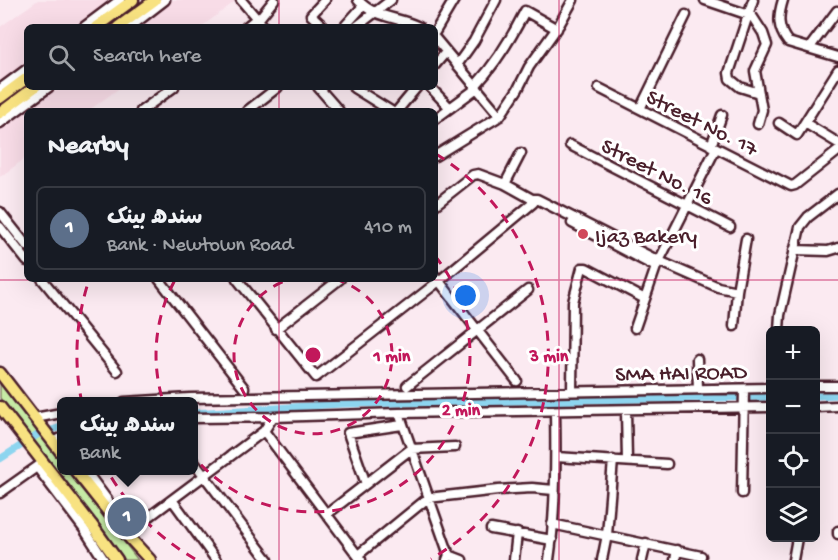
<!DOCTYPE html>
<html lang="en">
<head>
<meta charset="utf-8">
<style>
	body { margin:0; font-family:"Gochi Hand","Playpen Sans Arabic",sans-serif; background:#20242c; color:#f1f3f6 }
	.controls { position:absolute; right:18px; bottom:18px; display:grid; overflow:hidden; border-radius:9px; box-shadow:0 6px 24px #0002 }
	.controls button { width:54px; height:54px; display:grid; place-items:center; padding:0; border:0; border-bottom:2px solid #363941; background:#171b24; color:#f1f3f6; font:30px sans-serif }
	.you { position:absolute; left:466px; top:296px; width:21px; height:21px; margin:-15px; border:4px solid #fff; border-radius:50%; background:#1a73e8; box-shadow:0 0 0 9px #1a73e833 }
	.badge { display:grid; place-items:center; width:39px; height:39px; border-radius:50%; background:#d1495b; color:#fff; font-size:20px; font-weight:700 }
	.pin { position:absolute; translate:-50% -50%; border:3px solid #fff; box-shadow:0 2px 6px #0006 }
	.popup { position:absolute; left:57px; top:397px; width:141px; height:78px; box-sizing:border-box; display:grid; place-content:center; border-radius:9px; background:#171b24; filter:drop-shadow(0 2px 4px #0005); font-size:20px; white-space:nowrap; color:#9ea1a6 }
	.popup b { font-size:22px; color:#f1f3f6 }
	.popup::after { content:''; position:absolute; left:50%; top:100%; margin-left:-12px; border:12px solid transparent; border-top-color:#171b24 }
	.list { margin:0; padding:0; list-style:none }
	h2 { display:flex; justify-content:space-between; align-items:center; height:78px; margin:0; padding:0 24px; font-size:26px }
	h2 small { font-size:20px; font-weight:400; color:#9ea1a6 }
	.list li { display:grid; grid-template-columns:39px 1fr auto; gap:18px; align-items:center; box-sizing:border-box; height:84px; margin:0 12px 12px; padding:0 12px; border:2px solid #363941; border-radius:9px }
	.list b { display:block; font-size:22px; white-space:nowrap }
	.list p { margin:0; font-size:20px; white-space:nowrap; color:#9ea1a6 }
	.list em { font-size:20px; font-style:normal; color:#9ea1a6 }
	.icon { flex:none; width:33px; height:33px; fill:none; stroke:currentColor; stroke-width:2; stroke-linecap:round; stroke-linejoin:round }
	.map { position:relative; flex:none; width:838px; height:560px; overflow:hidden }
	.search { position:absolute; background:#171b24; box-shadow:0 6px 24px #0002; left:24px; top:24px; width:414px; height:66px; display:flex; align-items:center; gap:15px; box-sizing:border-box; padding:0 21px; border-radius:9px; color:#9ea1a6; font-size:22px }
	.panel { position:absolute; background:#171b24; box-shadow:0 6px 24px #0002; left:24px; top:108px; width:414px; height:174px; border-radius:9px }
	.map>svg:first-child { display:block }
	.built { fill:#f8dce7 }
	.green { fill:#c6eba5; stroke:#888568; stroke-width:1.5 }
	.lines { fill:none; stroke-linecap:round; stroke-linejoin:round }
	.canal { stroke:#8dd5ef; stroke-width:7 }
	.minor-casing { stroke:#4a1f2b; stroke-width:13 }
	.major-casing { stroke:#4a1f2b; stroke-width:15 }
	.minor { stroke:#fff; stroke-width:8 }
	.major { stroke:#f8e281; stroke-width:10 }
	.grid { fill:none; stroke:#c2185b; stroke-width:1.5; stroke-opacity:0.55 }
	.ring { fill:none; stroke:#c2185b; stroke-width:3; stroke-dasharray:10 8 }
	.poi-dot { fill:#d1495b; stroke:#fff; stroke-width:2 }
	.labels { text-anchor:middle; stroke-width:6; stroke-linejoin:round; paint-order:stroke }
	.street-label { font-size:22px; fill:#4a1f2b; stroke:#fff }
	.poi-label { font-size:22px; fill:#4a1f2b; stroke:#fff; text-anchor:start }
	.centre { fill:#c2185b; stroke:#fff; stroke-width:3 }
	.ring-label { font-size:18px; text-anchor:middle; font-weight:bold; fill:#c2185b; stroke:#fff; stroke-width:6; stroke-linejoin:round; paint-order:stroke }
</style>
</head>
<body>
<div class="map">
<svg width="838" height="560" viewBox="0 0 838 560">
	<rect width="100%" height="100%" fill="#fbeaf1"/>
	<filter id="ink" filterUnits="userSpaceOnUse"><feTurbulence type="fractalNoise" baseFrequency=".0167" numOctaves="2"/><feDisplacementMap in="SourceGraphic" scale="12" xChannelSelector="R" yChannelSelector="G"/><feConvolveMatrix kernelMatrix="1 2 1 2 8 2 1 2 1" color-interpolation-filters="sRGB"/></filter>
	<g filter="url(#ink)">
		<path class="built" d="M38,0H237L201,27H27V87H121L88,111H27V157L0,177V27Z"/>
		<path class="green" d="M0,381L61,460V470L69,471L138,560H125L0,398Z"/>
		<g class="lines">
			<path class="canal" d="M816,396L838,395
				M193,413L341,404L770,397
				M0,459L39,434L61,427"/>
			<defs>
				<path id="minor" d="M241,0L264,27
					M358,0C375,19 398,16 419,27
					M705,0L752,16L763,33L767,45L755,71L762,110L758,124
					M753,0L729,73L730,79L740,87L759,93
					M783,0C778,16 777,28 788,42L838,57
					M258,20L274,0
					M84,27L120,0
					M130,27L165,0
					M246,27L257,18
					M324,27L311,15L325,0
					M344,27L363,6
					M356,27L391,0
					M435,32L454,0
					M435,38L500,116
					M810,47L837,11
					M435,65L446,52
					M457,65L474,41L496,0
					M476,85C496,63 512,37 525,11L557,29
					M318,87L339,111
					M430,87L450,108
					M354,88L391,111
					M599,88L791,186L795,185L838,151
					M0,89L27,69
					M640,109L686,15
					M141,111L174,87
					M247,111L278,87
					M397,111L417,87
					M435,119L477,88
					M0,123L49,87
					M779,123L797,135L838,70
					M805,123L838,143
					M570,145L730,227
					M711,146L722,115
					M435,156L500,116L518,89L529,67L559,25L573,0
					M505,184L521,153
					M435,205L473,175L478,174L505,184L532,199H537L659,261L718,287L737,291
					M0,212L27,246
					M572,223L656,267
					M0,227L27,261
					M794,250L828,251L838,248
					M435,276L517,381
					M42,279L117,371
					M159,279L244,388
					M237,279L316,377L439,281L533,203
					M734,326L737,291L746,239
					M635,328L656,267L716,148
					M276,329L340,279
					M779,330L780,315L800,227L808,217L838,194
					M697,359L698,389
					M407,386L528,290
					M816,386H838
					M572,391L573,302L582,268H586L645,299
					M124,402L190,398L770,388
					M816,407L838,406
					M626,410L627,461
					M399,413L449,555L447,560
					M35,418L61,413
					M193,418L273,417
					M264,431L273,417L399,413L770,407
					M61,438L59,439L61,441
					M556,457L667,464
					M193,461L268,560
					M37,467L84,529L104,560
					M85,470L108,501L103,505
					M366,484L348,433L402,425
					M0,493L41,464
					M742,493L744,389
					M173,501L216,560
					M327,514L411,449L455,447
					M552,524L701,556
					M491,529L552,540
					M126,534L264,431L361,560
					M838,534V531
					M358,555L428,498L498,490L532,488L554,490
					M449,555L462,560
					M514,560L517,533
					M549,560C556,511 556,461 555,412
					M602,560L607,535L613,460
					M642,560L646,543
					M675,560L677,550
					M793,560L797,538"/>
				<path id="major" d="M96,27L133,0
					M118,27L155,0
					M0,98L27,78
					M0,113L35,87
					M0,373L61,452
					M0,407L91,524L117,560
					M75,470L126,534L150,560"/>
			</defs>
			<use href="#minor" class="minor-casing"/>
			<use href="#major" class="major-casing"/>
			<use href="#minor" class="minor"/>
			<use href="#major" class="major"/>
		</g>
	</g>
	<path class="grid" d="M279,0V27M559,0V560M279,87V111M279,279V560M0,280H838"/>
	<g class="ring">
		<path d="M335 279A79 79 0 1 1 291 279"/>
		<path d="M435 256A157 157 0 1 1 175 280"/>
		<path d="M195 559A236 236 0 0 1 89 280M436 154A236 236 0 0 1 431 559"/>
	</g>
	<circle class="poi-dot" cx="583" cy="234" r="6"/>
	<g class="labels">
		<g class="street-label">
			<text transform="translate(703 121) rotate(27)" y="8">Street No. 17</text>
			<text transform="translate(658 170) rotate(27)" y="8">Street No. 16</text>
			<text transform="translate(681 371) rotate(-1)" y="8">SMA HAI ROAD</text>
		</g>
		<g class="poi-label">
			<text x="595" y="242">Ijaz Bakery</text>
		</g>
	</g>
	<circle cx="313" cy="355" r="9" class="centre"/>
	<g class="ring-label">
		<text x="392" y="361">1 min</text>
		<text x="549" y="361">3 min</text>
		<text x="461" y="415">2 min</text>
	</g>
</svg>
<div class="controls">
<button>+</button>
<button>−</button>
<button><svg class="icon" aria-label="locate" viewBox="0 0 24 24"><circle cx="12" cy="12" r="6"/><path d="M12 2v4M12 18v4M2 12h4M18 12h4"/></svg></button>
<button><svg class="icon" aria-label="layers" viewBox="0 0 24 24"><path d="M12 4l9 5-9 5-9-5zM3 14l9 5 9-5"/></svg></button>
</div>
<div class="you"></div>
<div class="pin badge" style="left:127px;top:517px;background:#5c6f8a">1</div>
<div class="popup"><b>سندھ بینک</b>Bank</div>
<div class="search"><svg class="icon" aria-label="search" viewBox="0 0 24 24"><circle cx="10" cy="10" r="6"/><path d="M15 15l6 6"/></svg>Search here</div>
<section class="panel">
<h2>Nearby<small></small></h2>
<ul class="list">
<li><span class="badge" style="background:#5c6f8a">1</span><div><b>سندھ بینک</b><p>Bank · Newtown Road</p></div><em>410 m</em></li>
</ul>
</section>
</div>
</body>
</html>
